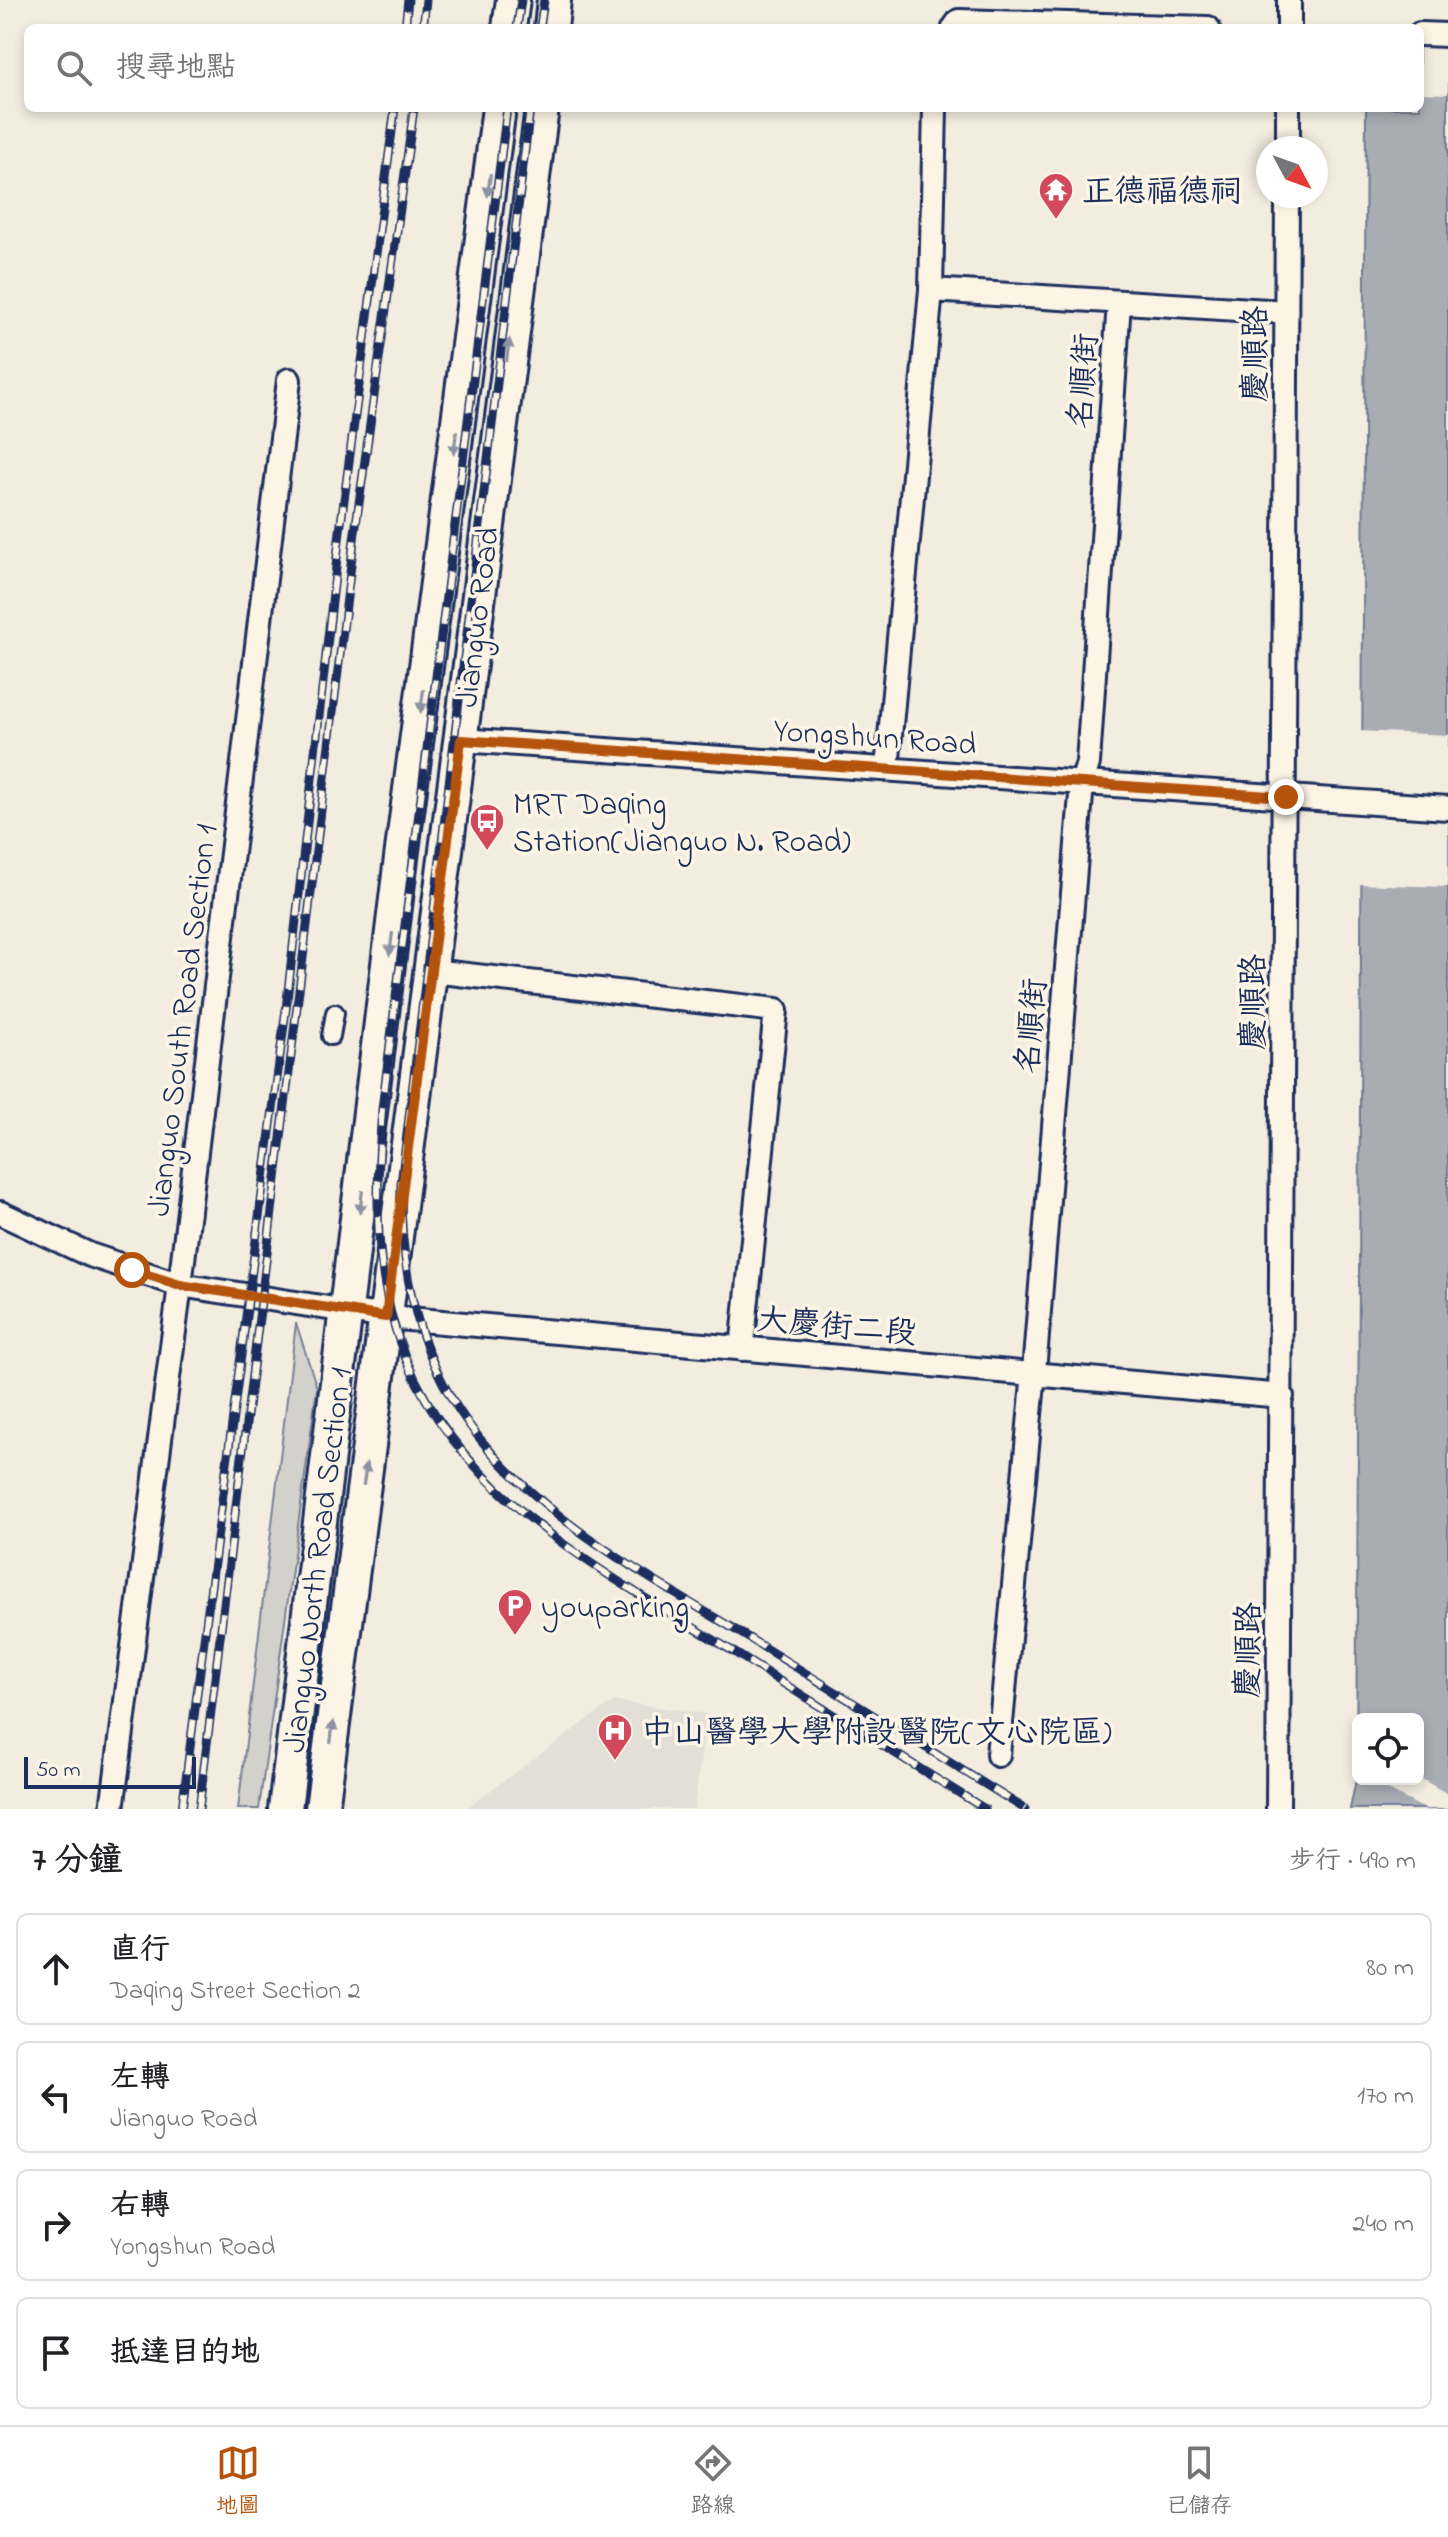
<!DOCTYPE html>
<html lang="zh-TW">
<head>
<meta charset="utf-8">
<style>
	body { margin:0; font-family:"Indie Flower","LXGW WenKai TC",sans-serif; background:#f6f6f6; color:#202124 }
	.controls { position:absolute; right:24px; bottom:24px; display:grid; overflow:hidden; border-radius:12px; box-shadow:0 4px 12px #0003 }
	.controls button { width:72px; height:72px; display:grid; place-items:center; padding:0; border:0; border-bottom:2px solid #e0e0e0; background:#fff; color:#202124; font:40px sans-serif }
	.compass { position:absolute; left:1256px; top:136px; width:72px; height:72px; border-radius:50%; background:#fff; box-shadow:0 4px 12px #0003; rotate:131deg }
	.scale { position:absolute; left:24px; bottom:20px; width:172px; box-sizing:border-box; padding-left:8px; border:4px solid #1b2f5e; border-top:0; font-size:22px; line-height:28px; white-space:nowrap; color:#1b2f5e; -webkit-text-stroke:6px #fcf5e5; paint-order:stroke }
	.stop { position:absolute; width:24px; height:24px; margin:-18px; border:6px solid #b45309; border-radius:50%; background:#fff }
	.stop.end { background:#b45309; border-color:#fff; box-shadow:0 2px 8px #0008 }
	.list { margin:0; padding:0; list-style:none }
	h2 { display:flex; justify-content:space-between; align-items:center; height:104px; margin:0; padding:0 32px; font-size:34px }
	h2 small { font-size:26px; font-weight:400; color:#757577 }
	.list li { display:grid; grid-template-columns:52px 1fr auto; gap:24px; align-items:center; box-sizing:border-box; height:112px; margin:0 16px 16px; padding:0 16px; border:2px solid #e0e0e0; border-radius:12px }
	.list b { display:block; font-size:30px; white-space:nowrap }
	.list p { margin:0; font-size:26px; white-space:nowrap; color:#757577 }
	.list em { font-size:26px; font-style:normal; color:#757577 }
	.icon { flex:none; width:44px; height:44px; fill:none; stroke:currentColor; stroke-width:2; stroke-linecap:round; stroke-linejoin:round }
	.map { position:relative; flex:none; width:1448px; height:1809px; overflow:hidden }
	.search { position:absolute; background:#fff; box-shadow:0 4px 12px #0003; left:24px; right:24px; top:24px; height:88px; display:flex; align-items:center; gap:20px; box-sizing:border-box; padding:0 28px; border-radius:12px; color:#757577; font-size:30px }
	.sheet { height:616px; background:#fff }
	nav { display:flex; justify-content:space-around; align-items:center; box-sizing:border-box; height:112px; border-top:2px solid #e0e0e0; background:#fff; font-size:22px; color:#757577 }
	nav a { display:grid; justify-items:center; gap:4px }
	nav .on { color:#b45309 }
	.map>svg:first-child { display:block }
	.built { fill:#e3dfd6 }
	.green { fill:#d3d1cc; stroke:#778095; stroke-width:2 }
	.water { fill:#a9acb3; stroke:#707a91; stroke-width:2; fill-rule:evenodd }
	.pier { fill:#f3ede0 }
	.lines { fill:none; stroke-linecap:round; stroke-linejoin:round }
	.pedestrian-casing { stroke:#1b2f5e; stroke-width:22 }
	.minor-casing { stroke:#1b2f5e; stroke-width:28 }
	.secondary-casing { stroke:#1b2f5e; stroke-width:38 }
	.pedestrian { stroke:#fcf5e5; stroke-width:16 }
	.minor { stroke:#fcf5e5; stroke-width:22 }
	.secondary { stroke:#fcf5e5; stroke-width:32 }
	.rail-casing { stroke:#1b2f5e; stroke-width:9 }
	.rail { stroke:#fcf5e5; stroke-width:6; stroke-dasharray:18; stroke-linecap:butt }
	.oneway { fill:#8c92a2 }
	.route { stroke:#b45309; stroke-width:10 }
	.labels { text-anchor:middle; stroke-width:7; stroke-linejoin:round; paint-order:stroke }
	.poi-label { font-size:32px; fill:#1b2f5e; stroke:#fcf5e5; text-anchor:start }
	.street-label { font-size:32px; fill:#1b2f5e; stroke:#fcf5e5 }
</style>
</head>
<body>
<div class="map">
<svg width="1448" height="1809" viewBox="0 0 1448 1809">
	<rect width="100%" height="100%" fill="#f3ede0"/>
	<filter id="ink" filterUnits="userSpaceOnUse"><feTurbulence type="fractalNoise" baseFrequency=".0125" numOctaves="2"/><feDisplacementMap in="SourceGraphic" scale="16" xChannelSelector="R" yChannelSelector="G"/><feConvolveMatrix kernelMatrix="1 2 1 2 8 2 1 2 1" color-interpolation-filters="sRGB"/></filter>
	<g filter="url(#ink)">
		<path class="built" d="M614,1701L707,1714L694,1809H465Z"/>
		<path class="green" d="M296,1323L317,1388L259,1809H238Z"/>
		<path class="water" d="M1448,0V1809H1350L1356,1780L1366,108H1420V28ZM1358,1719H1418V1779H1358Z"/>
		<path class="pier" d="M1364,0H1448V94L1420,93V28H1363Z
			M1358,731L1448,735V887L1357,884Z
			M1418,1777L1448,1794V1809H1425L1367,1779Z"/>
		<g class="lines">
			<defs>
				<path id="pedestrian" d="M331,1036L335,1013"/>
				<path id="minor" d="M954,28L959,21L1208,28
					M1289,28V0
					M1420,34L1448,35
					M935,108L931,290L1286,312
					M1288,148V108
					M461,740L1448,808
					M887,769L931,290
					M432,971L776,1010L742,1349
					M0,1213L90,1255L180,1285L386,1317L1282,1396
					M998,1755L1034,1372L1082,783L1088,763L1119,302
					M112,1809L180,1285L289,380
					M1278,1809L1287,196"/>
				<path id="secondary" d="M509,28L513,0
					M551,28L554,0
					M285,1809L400,866L499,108
					M322,1809L542,108"/>
			</defs>
			<use href="#pedestrian" class="pedestrian-casing"/>
			<use href="#minor" class="minor-casing"/>
			<use href="#secondary" class="secondary-casing"/>
			<use href="#pedestrian" class="pedestrian"/>
			<use href="#minor" class="minor"/>
			<use href="#secondary" class="secondary"/>
			<defs>
				<path id="rail" d="M405,28L408,0
					M423,28L426,0
					M517,28L521,0
					M540,28L544,0
					M507,108L382,1109C376,1197 372,1276 406,1359C464,1501 610,1576 734,1652C817,1705 901,1757 985,1809
					M530,108L401,1184C400,1259 413,1334 452,1399C518,1509 646,1575 752,1640C843,1696 934,1753 1025,1809
					M182,1809L286,1009L340,531L395,108
					M199,1809L355,532L414,108"/>
			</defs>
			<use href="#rail" class="rail-casing"/>
			<use href="#rail" class="rail"/>
		</g>
		<defs><path id="oneway-solid" d="M-6-.8H1V-3.2L6.5 0L1 3.2V.8H-6Z" transform="scale(2)"/></defs>
		<g class="oneway">
			<use href="#oneway-solid" transform="translate(489 185) rotate(97)"/>
			<use href="#oneway-solid" transform="translate(508 350) rotate(-82)"/>
			<use href="#oneway-solid" transform="translate(455 443) rotate(97)"/>
			<use href="#oneway-solid" transform="translate(422 701) rotate(97)"/>
			<use href="#oneway-solid" transform="translate(391 944) rotate(97)"/>
			<use href="#oneway-solid" transform="translate(361 1202) rotate(97)"/>
			<use href="#oneway-solid" transform="translate(365 1474) rotate(-82)"/>
			<use href="#oneway-solid" transform="translate(332 1732) rotate(-83)"/>
		</g>
	</g>
	<g class="lines" filter="url(#ink)">
		<path class="route" d="M132,1270L180,1285L386,1317L461,740L1286,797"/>
	</g>
	<defs>
		<symbol id="temple-pin" viewBox="-11 -11 22 30"><path d="M0 17L-7.5 6A9.5 9.5 0 1 1 7.5 6Z" fill="#d1495b" stroke="#fcf5e5"/><path d="M0-6L5-2H3V0L6.5 2.5H4V6H1.5V3h-3V6H-4V2.5H-6.5L-3 0V-2H-5Z" fill="#fff"/></symbol>
		<symbol id="bus-pin" viewBox="-11 -11 22 30"><path d="M0 17L-7.5 6A9.5 9.5 0 1 1 7.5 6Z" fill="#d1495b" stroke="#fcf5e5"/><path d="M-5-6H5V4H4V6H2V4H-2V6H-4V4H-5ZM-3.5-4V0h7V-4ZM-3.5 1.2v1.5H-2V1.2ZM2 1.2v1.5H3.5V1.2Z" fill="#fff"/></symbol>
		<symbol id="parking-pin" viewBox="-11 -11 22 30"><path d="M0 17L-7.5 6A9.5 9.5 0 1 1 7.5 6Z" fill="#d1495b" stroke="#fcf5e5"/><path d="M-3.5-5.5H1a3.5 3.5 0 0 1 0 7H-1V5.5H-3.5ZM-1-3.4V-.6H.8a1.4 1.4 0 0 0 0-2.8Z" fill="#fff"/></symbol>
		<symbol id="hospital-pin" viewBox="-11 -11 22 30"><path d="M0 17L-7.5 6A9.5 9.5 0 1 1 7.5 6Z" fill="#d1495b" stroke="#fcf5e5"/><path d="M-5-5h3v3.5h4V-5h3V5h-3V1.5h-4V5h-3Z" fill="#fff"/></symbol>
	</defs>
	<g fill-rule="evenodd">
		<use href="#temple-pin" x="1036" y="170" width="40" height="54"/>
		<use href="#bus-pin" x="467" y="801" width="40" height="54"/>
		<use href="#parking-pin" x="495" y="1586" width="40" height="54"/>
		<use href="#hospital-pin" x="595" y="1711" width="40" height="54"/>
	</g>
	<g class="labels">
		<g class="poi-label">
			<text x="1082" y="201">正德福德祠</text>
			<text x="513" y="814">MRT Daqing<tspan x="513" dy="37">Station(Jianguo N. Road)</tspan></text>
			<text x="541" y="1617">youparking</text>
			<text x="641" y="1742">中山醫學大學附設醫院(文心院區)</text>
		</g>
		<g class="street-label">
			<text transform="translate(1254 354) rotate(-90)" y="11">慶順路</text>
			<text transform="translate(1082 381) rotate(-86)" y="11">名順街</text>
			<text transform="translate(476 617) rotate(-83)" y="11">Jianguo Road</text>
			<text transform="translate(875 736) rotate(4)" y="11">Yongshun Road</text>
			<text transform="translate(1252 1002) rotate(-90)" y="11">慶順路</text>
			<text transform="translate(181 1020) rotate(-83)" y="11">Jianguo South Road Section 1</text>
			<text transform="translate(1030 1026) rotate(-85)" y="11">名順街</text>
			<text transform="translate(837 1325) rotate(5)" y="11">大慶街二段</text>
			<text transform="translate(316 1560) rotate(-83)" y="11">Jianguo North Road Section 1</text>
			<text transform="translate(1247 1650) rotate(-89)" y="11">慶順路</text>
		</g>
	</g>
</svg>
<div class="controls">
<button><svg class="icon" aria-label="locate" viewBox="0 0 24 24"><circle cx="12" cy="12" r="6"/><path d="M12 2v4M12 18v4M2 12h4M18 12h4"/></svg></button>
</div>
<svg class="compass" viewBox="-18 -18 36 36"><path d="M0-13l5 13h-10z" fill="#e53935"/><path d="M0 13l5-13h-10z" fill="#757577"/></svg>
<div class="scale">50 m</div>
<div class="stop" style="left:132px;top:1270px"></div>
<div class="stop end" style="left:1286px;top:797px"></div>
<div class="search"><svg class="icon" aria-label="search" viewBox="0 0 24 24"><circle cx="10" cy="10" r="6"/><path d="M15 15l6 6"/></svg>搜尋地點</div>
</div>
<section class="sheet">
<h2>7 分鐘<small>步行 · 490 m</small></h2>
<ul class="list">
<li><svg class="icon" aria-label="ahead" viewBox="0 0 24 24"><path d="M12 20V5M6 11l6-6 6 6"/></svg><div><b>直行</b><p>Daqing Street Section 2</p></div><em>80 m</em></li>
<li><svg class="icon" aria-label="left" viewBox="0 0 24 24"><path d="M17 20v-9H6M10 6l-5 5 5 5"/></svg><div><b>左轉</b><p>Jianguo Road</p></div><em>170 m</em></li>
<li><svg class="icon" aria-label="right" viewBox="0 0 24 24"><path d="M7 20v-9h11M14 6l5 5-5 5"/></svg><div><b>右轉</b><p>Yongshun Road</p></div><em>240 m</em></li>
<li><svg class="icon" aria-label="arrive" viewBox="0 0 24 24"><path d="M6 21V4h12l-3 4 3 4H6"/></svg><div><b>抵達目的地</b></div></li>
</ul>
</section>
<nav>
<a class="on"><svg class="icon" aria-label="map" viewBox="0 0 24 24"><path d="M3 6l6-2 6 2 6-2v14l-6 2-6-2-6 2zM9 4v14M15 6v14"/></svg>地圖</a>
<a><svg class="icon" aria-label="directions" viewBox="0 0 24 24"><path d="M12 3l9 9-9 9-9-9zM9 14v-3h6M13 9l2 2-2 2"/></svg>路線</a>
<a><svg class="icon" aria-label="saved" viewBox="0 0 24 24"><path d="M7 4h10v16l-5-4-5 4z"/></svg>已儲存</a>
</nav>
</body>
</html>
